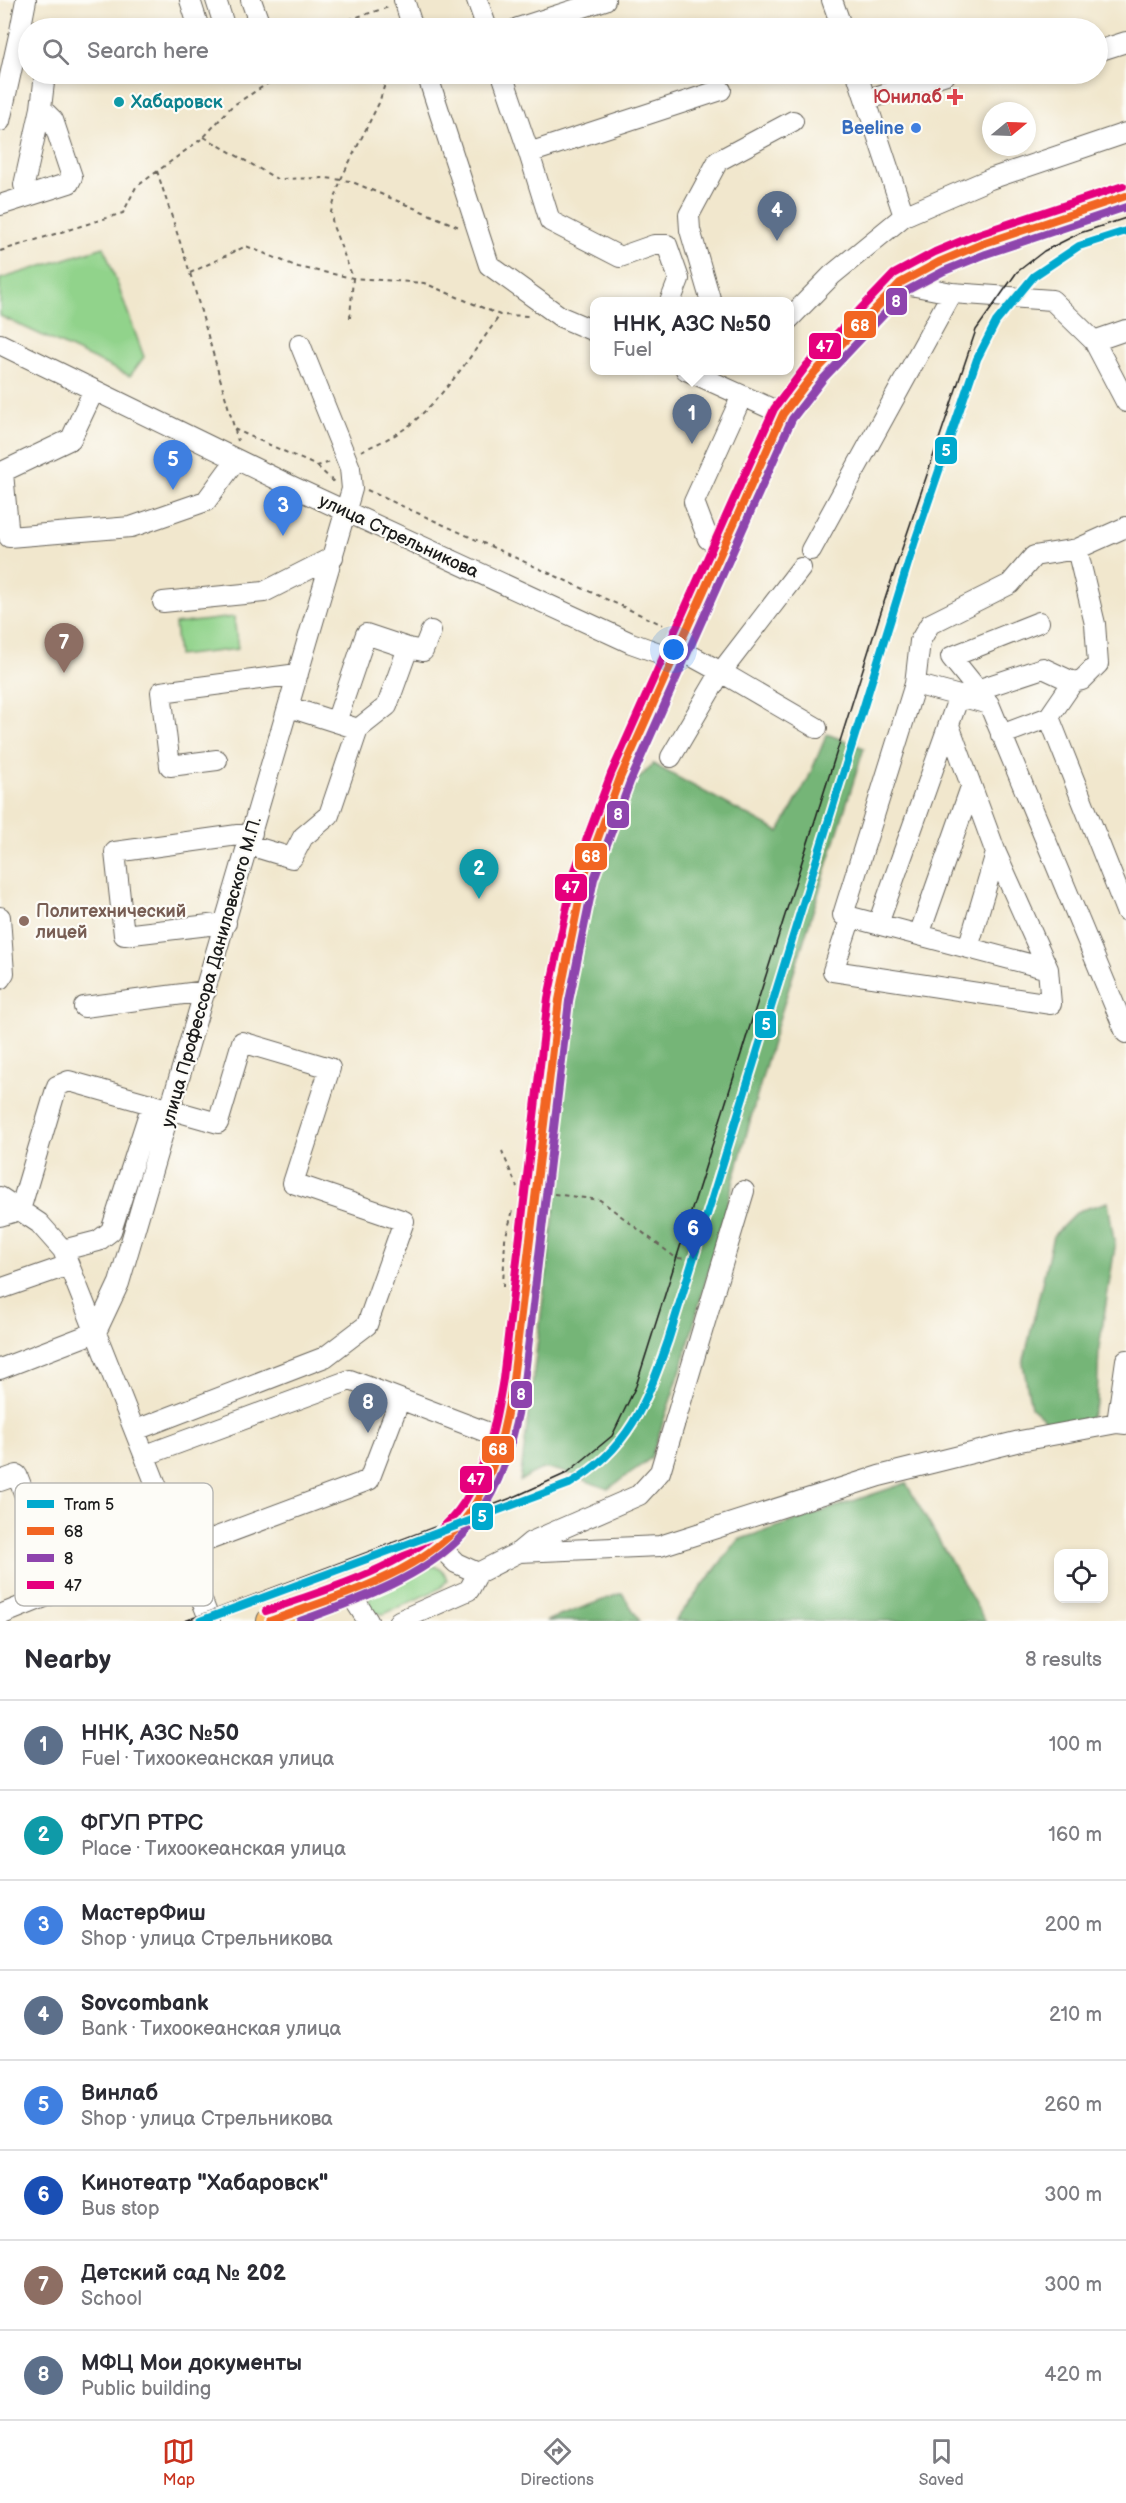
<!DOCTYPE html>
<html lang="en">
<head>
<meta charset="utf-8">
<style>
	body { margin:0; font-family:"Balsamiq Sans",sans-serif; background:#f2f2f3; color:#2b2b33 }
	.controls { position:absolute; right:18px; bottom:18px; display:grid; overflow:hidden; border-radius:12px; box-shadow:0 3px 9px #0003 }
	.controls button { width:54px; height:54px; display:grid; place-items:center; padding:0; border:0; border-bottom:2px solid #e1e1e2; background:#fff; color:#2b2b33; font:30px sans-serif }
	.compass { position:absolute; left:982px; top:102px; width:54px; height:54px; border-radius:50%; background:#fff; box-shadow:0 3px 9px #0003; rotate:71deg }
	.you { position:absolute; left:674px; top:650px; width:21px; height:21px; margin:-15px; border:4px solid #fff; border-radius:50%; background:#1a73e8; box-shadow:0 0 0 9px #1a73e833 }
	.badge { display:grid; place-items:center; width:39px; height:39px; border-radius:50%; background:#c8321e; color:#fff; font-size:20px; font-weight:700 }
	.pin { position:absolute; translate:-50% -50px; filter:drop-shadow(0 2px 3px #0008) }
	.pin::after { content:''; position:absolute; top:32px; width:21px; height:18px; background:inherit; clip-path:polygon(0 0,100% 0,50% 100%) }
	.popup { position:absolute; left:590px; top:297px; width:204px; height:78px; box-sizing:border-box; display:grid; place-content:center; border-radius:12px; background:#fff; filter:drop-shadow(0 2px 4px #0005); font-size:20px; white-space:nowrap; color:#7c7c81 }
	.popup b { font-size:22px; color:#2b2b33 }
	.popup::after { content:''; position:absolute; left:50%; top:100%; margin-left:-12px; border:12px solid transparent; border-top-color:#fff }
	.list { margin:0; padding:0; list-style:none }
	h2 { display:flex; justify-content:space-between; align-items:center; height:78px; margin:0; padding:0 24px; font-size:26px }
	h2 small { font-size:20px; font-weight:400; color:#7c7c81 }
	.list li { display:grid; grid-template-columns:39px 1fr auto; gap:18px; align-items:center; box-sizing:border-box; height:90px; padding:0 24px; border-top:2px solid #e1e1e2 }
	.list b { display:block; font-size:22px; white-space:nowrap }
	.list p { margin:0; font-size:20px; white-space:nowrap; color:#7c7c81 }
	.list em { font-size:20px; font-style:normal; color:#7c7c81 }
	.icon { flex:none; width:33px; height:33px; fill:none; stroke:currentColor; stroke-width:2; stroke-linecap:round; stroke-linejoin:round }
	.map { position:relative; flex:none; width:1126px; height:1621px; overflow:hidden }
	.search { position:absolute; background:#fff; box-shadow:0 3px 9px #0003; left:18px; right:18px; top:18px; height:66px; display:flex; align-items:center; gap:15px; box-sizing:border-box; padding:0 21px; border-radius:33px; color:#7c7c81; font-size:22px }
	.sheet { height:798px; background:#fff }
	nav { display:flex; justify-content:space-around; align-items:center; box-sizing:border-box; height:84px; border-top:2px solid #e1e1e2; background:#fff; font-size:16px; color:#7c7c81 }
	nav a { display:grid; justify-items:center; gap:3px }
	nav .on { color:#c8321e }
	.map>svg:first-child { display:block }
	.green { fill:#91d38b; stroke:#567854; stroke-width:1.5 }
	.forest { fill:#74b577; stroke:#48684a; stroke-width:1.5 }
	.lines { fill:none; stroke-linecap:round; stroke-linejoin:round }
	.minor-casing { stroke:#67635a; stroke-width:22 }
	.major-casing { stroke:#67635a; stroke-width:28 }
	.path { stroke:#67635a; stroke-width:2; stroke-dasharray:4.5 4.5; stroke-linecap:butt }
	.minor { stroke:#fff; stroke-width:20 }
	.major { stroke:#fbbd6e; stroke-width:26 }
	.tram { stroke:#1c1c1c; stroke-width:1.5 }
	.bus-1-casing { stroke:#fdfcf7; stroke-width:12 }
	.bus-2-casing { stroke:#fdfcf7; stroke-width:12 }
	.bus-3-casing { stroke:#fdfcf7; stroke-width:12 }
	.bus-1 { stroke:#f26522; stroke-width:8 }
	.bus-2 { stroke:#8e44ad; stroke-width:8 }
	.bus-3 { stroke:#e5007d; stroke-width:8 }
	.tram-1-casing { stroke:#fdfcf7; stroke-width:12 }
	.tram-1 { stroke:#00a9ce; stroke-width:8 }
	.health-dot { fill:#e0444e; stroke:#fdfcf7; stroke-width:2 }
	.culture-dot { fill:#0f9aa8; stroke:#fdfcf7; stroke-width:2 }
	.shop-dot { fill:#3f7fe0; stroke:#fdfcf7; stroke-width:2 }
	.education-dot { fill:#8d6e63; stroke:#fdfcf7; stroke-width:2 }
	.labels { text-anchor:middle; stroke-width:4.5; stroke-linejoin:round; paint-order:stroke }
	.health-label { font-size:18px; font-weight:bold; fill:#be3a42; stroke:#fdfcf7; text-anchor:end }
	.culture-label { font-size:18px; font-weight:bold; fill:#0d838f; stroke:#fdfcf7; text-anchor:start }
	.shop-label { font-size:18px; font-weight:bold; fill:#366cbe; stroke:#fdfcf7; text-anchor:end }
	.street-label { font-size:18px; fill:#1c1c1c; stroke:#fdfcf7 }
	.education-label { font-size:18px; font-weight:bold; fill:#785e54; stroke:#fdfcf7; text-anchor:start }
	.key { fill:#fdfcf7; stroke:#bab9b5; stroke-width:1.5 }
	.key-label { font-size:16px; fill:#1c1c1c }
	.line-badge { stroke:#fdfcf7; stroke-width:2 }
	.badge-label { font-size:16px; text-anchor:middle; font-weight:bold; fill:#fff }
</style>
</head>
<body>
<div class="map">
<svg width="1126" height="1621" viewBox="0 0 1126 1621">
	<rect width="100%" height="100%" fill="#fdfcf7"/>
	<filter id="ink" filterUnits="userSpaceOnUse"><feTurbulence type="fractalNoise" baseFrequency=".0167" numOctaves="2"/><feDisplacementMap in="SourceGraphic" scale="12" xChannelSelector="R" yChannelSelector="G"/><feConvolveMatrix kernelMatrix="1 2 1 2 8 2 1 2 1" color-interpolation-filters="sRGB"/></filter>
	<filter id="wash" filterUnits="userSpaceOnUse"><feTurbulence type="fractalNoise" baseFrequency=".008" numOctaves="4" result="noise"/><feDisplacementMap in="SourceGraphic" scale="24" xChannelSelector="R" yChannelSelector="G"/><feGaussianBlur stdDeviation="1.35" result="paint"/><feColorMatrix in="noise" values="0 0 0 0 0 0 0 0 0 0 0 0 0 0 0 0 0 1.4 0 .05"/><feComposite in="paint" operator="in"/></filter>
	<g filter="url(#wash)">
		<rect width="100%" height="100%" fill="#f1e7cd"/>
		<path class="green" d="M104,247L144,357L130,376L0,316V279Z
			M234,617L238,649L178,656L175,624Z
			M434,1566C442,1569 445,1572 447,1580L441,1588L384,1614L370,1612L366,1606L373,1592Z"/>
		<path class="forest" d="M827,734L864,748L772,1042L683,1363L651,1458L608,1489C591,1484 562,1468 545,1469C537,1469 527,1477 520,1481L555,1204L567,1009L580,925L620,798L653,764L779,832L808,779Z
			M1108,1202L1115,1247L1099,1348L1097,1402L1089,1420L1057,1430L1031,1407L1023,1364L1053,1236L1078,1211Z
			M906,1483L985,1621H675L738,1540Z
			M622,1593L640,1621H546Z"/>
	</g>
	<g filter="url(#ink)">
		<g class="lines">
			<defs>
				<path id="minor" d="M26,0L20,31L28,38
					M190,0L199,28
					M216,0L225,28
					M251,0L261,28
					M404,0L413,28
					M477,0L487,28
					M832,0L842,28
					M518,28L605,0
					M1098,51L1126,42
					M427,74L489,265L561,317L594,331
					M502,74L529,153L721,90
					M857,74L904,216
					M866,100L946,74
					M0,121L20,31
					M529,153L550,221L620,257L654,245H667L679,279L670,302
					M28,196L24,185L41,108
					M0,205L69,183L72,177L53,120L41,108L45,74
					M900,283L952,293L1052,300L1094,341L1126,402
					M711,302L690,230L689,215L718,161L793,121
					M789,319L832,275L904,216L990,179L1126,133
					M1094,341L1126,330
					M0,344L291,486L631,643L673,658
					M686,370L783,414
					M0,473L71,439L94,390
					M3,473L9,537L131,527L206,501L236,460
					M722,547L708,539L694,502L742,396
					M1077,549L1126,527
					M811,550L952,293
					M163,602L264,592L333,557
					M677,648L721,672L801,568
					M915,684L920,641L930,624L1010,584L1034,556L1077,549L1095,624L1098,664L1082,680L1073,682
					M977,690L1043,668L1073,682L1049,717
					M989,704L951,657L1039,622
					M289,707L358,729L387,706L408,648L423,651L431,631
					M336,722L366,634L408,648
					M1001,735L1049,717L1126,911
					M671,757L721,672L817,728
					M217,760L170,766L161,692L298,674
					M249,845L292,858L303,837L329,815L358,729
					M0,917L4,973L0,979
					M851,917L833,971L1051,1004L1048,969L996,853L950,728
					M226,923L124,935L115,852L252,833
					M878,924L959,696
					M919,935L971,787
					M968,948L996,853
					M1048,969L843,915L915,684L989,704L1126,1033
					M84,1007L206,991
					M0,1197L39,1223L63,1250L210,1621
					M0,1216L20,1210L57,1086L69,1081L218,1123L242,1042L330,1068L293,1183L404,1221L367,1325L325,1357L136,1430
					M63,1250L98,1241L111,1231L152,1104
					M0,1289L69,1265
					M0,1369L96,1332L119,1283L352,489L350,468L300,344
					M1117,1423L1126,1360
					M146,1455L350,1380L502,1438
					M0,1481L17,1475L62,1590L0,1615
					M438,1545L456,1563L478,1573L519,1552L660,1546L879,1476L1020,1441L1117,1423L1126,1424
					M182,1550L369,1480L400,1399
					M519,1552L531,1542L639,1495L660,1472L744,1191
					M348,1590L368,1621
					M399,1621L469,1590L478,1573"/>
				<path id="major" d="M270,1621C335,1596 434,1570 473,1508C511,1446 514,1370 523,1300C541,1167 548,1032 577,901C593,834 624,769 652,706C694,608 739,511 783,414L815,372L900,283L939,262L982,244L1126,196"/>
			</defs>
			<use href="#minor" class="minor-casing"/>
			<use href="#major" class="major-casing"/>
			<path class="path" d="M333,28L344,21L389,7
				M204,137L277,179L326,178L350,181L459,227
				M157,171L190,273L238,441
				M0,251L123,213L136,187L204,137L232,106L283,74
				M190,273L246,246L298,267L353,278L424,283L500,315L530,316
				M350,318L353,278L333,226L331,212L341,179L379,103L388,74
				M234,429L317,466L331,462
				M361,451C379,443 396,436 411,424C446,394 474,352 500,315
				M317,466L335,483
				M367,490L663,625
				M279,511L285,500
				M502,1151L517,1187
				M554,1194L600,1200L676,1258L693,1259
				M503,1287L505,1239L513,1210"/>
			<use href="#minor" class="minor"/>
			<use href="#major" class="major"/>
			<path class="tram" d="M185,1621L514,1497L567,1473L612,1436L636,1386L886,596L976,330L1017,272L1044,251L1080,233L1126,218"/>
			<defs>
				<path id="bus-1" d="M270,1621C337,1596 435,1571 474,1506C497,1468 506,1424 513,1380L559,1000L584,876L620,778L783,414L815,372L900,283L939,262L982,244L1126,196"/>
				<path id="bus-2" d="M300,1621C444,1569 498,1541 524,1382L569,1001L594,879L630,782L792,419L823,379L906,291L944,271L986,254L1126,207"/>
				<path id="bus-3" d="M266,1611C331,1587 426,1563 465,1501C488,1464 496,1421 503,1379L548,998L574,873L611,774L774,409L807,365L894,274L935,252L978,234L1123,186"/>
			</defs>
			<use href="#bus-1" class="bus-1-casing"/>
			<use href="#bus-2" class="bus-2-casing"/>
			<use href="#bus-3" class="bus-3-casing"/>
			<use href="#bus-1" class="bus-1"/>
			<use href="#bus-2" class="bus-2"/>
			<use href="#bus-3" class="bus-3"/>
			<defs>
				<path id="tram-1" d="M200,1621L569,1484C629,1449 646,1404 668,1341L914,544L977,359L996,322L1034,276L1079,246L1126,231"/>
			</defs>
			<use href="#tram-1" class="tram-1-casing"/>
			<use href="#tram-1" class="tram-1"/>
		</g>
	</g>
	<path class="health-dot" d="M952 88h6v6h6v6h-6v6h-6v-6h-6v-6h6z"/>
	<circle class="culture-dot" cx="119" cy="102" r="6"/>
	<circle class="shop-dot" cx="916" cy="128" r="6"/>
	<circle class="education-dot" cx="24" cy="921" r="6"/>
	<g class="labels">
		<g class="health-label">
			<text x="942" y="103">Юнилаб</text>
		</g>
		<g class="culture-label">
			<text x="131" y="108">Хабаровск</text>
		</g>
		<g class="shop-label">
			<text x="904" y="134">Beeline</text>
		</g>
		<g class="street-label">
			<text transform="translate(399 536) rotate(25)" y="6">улица Стрельникова</text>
			<text transform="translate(211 972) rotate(-74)" y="6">улица Профессора Даниловского М.П.</text>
		</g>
		<g class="education-label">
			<text x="36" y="917">Политехнический<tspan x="36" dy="21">лицей</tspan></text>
		</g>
	</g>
	<rect x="15" y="1483" width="198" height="123" rx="9" class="key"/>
	<rect x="27" y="1500" width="27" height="8" fill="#00a9ce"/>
	<rect x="27" y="1527" width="27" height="8" fill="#f26522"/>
	<rect x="27" y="1554" width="27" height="8" fill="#8e44ad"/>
	<rect x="27" y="1581" width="27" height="8" fill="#e5007d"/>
	<g class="key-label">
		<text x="64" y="1510">Tram 5</text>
		<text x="64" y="1537">68</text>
		<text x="64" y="1564">8</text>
		<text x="64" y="1591">47</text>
	</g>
	<g class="line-badge">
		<rect x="885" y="287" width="23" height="29" rx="6" fill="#8e44ad"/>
		<rect x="843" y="310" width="34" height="29" rx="6" fill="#f26522"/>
		<rect x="808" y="332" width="34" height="28" rx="6" fill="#e5007d"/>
		<rect x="934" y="436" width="24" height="29" rx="6" fill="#00a9ce"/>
		<rect x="606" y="800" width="24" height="29" rx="6" fill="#8e44ad"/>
		<rect x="574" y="842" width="34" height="29" rx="6" fill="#f26522"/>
		<rect x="554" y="873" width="34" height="29" rx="6" fill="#e5007d"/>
		<rect x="754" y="1010" width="23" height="29" rx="6" fill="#00a9ce"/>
		<rect x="510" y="1380" width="23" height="29" rx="6" fill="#8e44ad"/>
		<rect x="481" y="1435" width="34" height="29" rx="6" fill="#f26522"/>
		<rect x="459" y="1465" width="34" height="29" rx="6" fill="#e5007d"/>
		<rect x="471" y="1502" width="23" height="29" rx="6" fill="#00a9ce"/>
	</g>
	<g class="badge-label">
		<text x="896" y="307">8</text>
		<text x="860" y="331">68</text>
		<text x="825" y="352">47</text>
		<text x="946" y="456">5</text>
		<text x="618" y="820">8</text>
		<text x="591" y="862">68</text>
		<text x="571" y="893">47</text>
		<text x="766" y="1030">5</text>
		<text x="521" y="1400">8</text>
		<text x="498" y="1455">68</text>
		<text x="476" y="1485">47</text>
		<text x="482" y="1522">5</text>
	</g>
</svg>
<div class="controls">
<button><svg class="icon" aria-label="locate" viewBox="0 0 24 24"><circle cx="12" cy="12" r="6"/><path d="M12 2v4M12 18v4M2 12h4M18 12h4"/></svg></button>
</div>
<svg class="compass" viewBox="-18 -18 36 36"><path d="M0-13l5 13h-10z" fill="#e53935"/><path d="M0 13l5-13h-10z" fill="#7c7c81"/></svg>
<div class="you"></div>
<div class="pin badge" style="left:692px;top:444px;background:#5c6f8a">1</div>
<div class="popup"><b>ННК, АЗС №50</b>Fuel</div>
<div class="pin badge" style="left:479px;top:899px;background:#0f9aa8">2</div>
<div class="pin badge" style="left:283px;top:536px;background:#3f7fe0">3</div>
<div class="pin badge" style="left:777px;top:241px;background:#5c6f8a">4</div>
<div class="pin badge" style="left:173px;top:490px;background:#3f7fe0">5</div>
<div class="pin badge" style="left:693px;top:1259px;background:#1a4fb4">6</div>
<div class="pin badge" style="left:64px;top:673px;background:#8d6e63">7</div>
<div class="pin badge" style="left:368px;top:1433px;background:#5c6f8a">8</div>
<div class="search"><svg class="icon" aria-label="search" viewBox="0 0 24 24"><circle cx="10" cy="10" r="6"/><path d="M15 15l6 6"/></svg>Search here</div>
</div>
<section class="sheet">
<h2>Nearby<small>8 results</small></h2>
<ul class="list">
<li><span class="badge" style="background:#5c6f8a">1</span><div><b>ННК, АЗС №50</b><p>Fuel · Тихоокеанская улица</p></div><em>100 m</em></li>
<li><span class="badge" style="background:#0f9aa8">2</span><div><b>ФГУП РТРС</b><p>Place · Тихоокеанская улица</p></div><em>160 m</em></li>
<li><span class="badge" style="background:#3f7fe0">3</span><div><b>МастерФиш</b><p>Shop · улица Стрельникова</p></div><em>200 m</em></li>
<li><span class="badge" style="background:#5c6f8a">4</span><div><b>Sovcombank</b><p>Bank · Тихоокеанская улица</p></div><em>210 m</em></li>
<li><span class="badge" style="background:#3f7fe0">5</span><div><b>Винлаб</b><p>Shop · улица Стрельникова</p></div><em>260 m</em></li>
<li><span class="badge" style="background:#1a4fb4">6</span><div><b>Кинотеатр &quot;Хабаровск&quot;</b><p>Bus stop</p></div><em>300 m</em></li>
<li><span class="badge" style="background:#8d6e63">7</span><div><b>Детский сад № 202</b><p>School</p></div><em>300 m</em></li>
<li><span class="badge" style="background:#5c6f8a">8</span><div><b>МФЦ Мои документы</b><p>Public building</p></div><em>420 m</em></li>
</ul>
</section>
<nav>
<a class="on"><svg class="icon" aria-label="map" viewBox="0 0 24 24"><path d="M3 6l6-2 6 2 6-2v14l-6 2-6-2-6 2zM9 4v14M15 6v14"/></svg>Map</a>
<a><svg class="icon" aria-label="directions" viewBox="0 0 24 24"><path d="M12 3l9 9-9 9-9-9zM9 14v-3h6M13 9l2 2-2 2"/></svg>Directions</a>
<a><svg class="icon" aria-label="saved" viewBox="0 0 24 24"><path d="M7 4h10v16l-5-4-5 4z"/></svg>Saved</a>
</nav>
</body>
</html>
